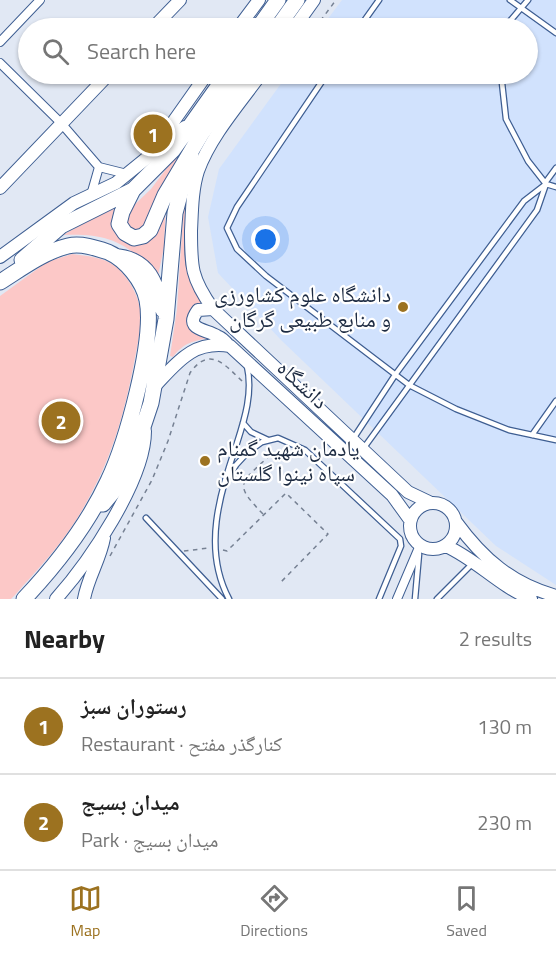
<!DOCTYPE html>
<html lang="en">
<head>
<meta charset="utf-8">
<style>
	body { margin:0; font-family:"Titillium Web","Noto Naskh Arabic",sans-serif; background:#f6f6f6; color:#222 }
	.you { position:absolute; left:266px; top:240px; width:21px; height:21px; margin:-15px; border:4px solid #fff; border-radius:50%; background:#1a73e8; box-shadow:0 0 0 9px #1a73e833 }
	.badge { display:grid; place-items:center; width:39px; height:39px; border-radius:50%; background:#9c7220; color:#fff; font-size:20px; font-weight:700 }
	.pin { position:absolute; translate:-50% -50%; border:3px solid #fff; box-shadow:0 2px 6px #0006 }
	.list { margin:0; padding:0; list-style:none }
	h2 { display:flex; justify-content:space-between; align-items:center; height:78px; margin:0; padding:0 24px; font-size:26px }
	h2 small { font-size:20px; font-weight:400; color:#767676 }
	.list li { display:grid; grid-template-columns:39px 1fr auto; gap:18px; align-items:center; box-sizing:border-box; height:96px; padding:0 24px; border-top:2px solid #e0e0e0 }
	.list b { display:block; font-size:22px; white-space:nowrap }
	.list p { margin:0; font-size:20px; white-space:nowrap; color:#767676 }
	.list em { font-size:20px; font-style:normal; color:#767676 }
	.icon { flex:none; width:33px; height:33px; fill:none; stroke:currentColor; stroke-width:2; stroke-linecap:round; stroke-linejoin:round }
	.map { position:relative; flex:none; width:556px; height:599px; overflow:hidden }
	.search { position:absolute; background:#fff; box-shadow:0 2px 4px #0004; left:18px; right:18px; top:18px; height:66px; display:flex; align-items:center; gap:15px; box-sizing:border-box; padding:0 21px; border-radius:33px; color:#767676; font-size:22px }
	.sheet { height:270px; background:#fff }
	nav { display:flex; justify-content:space-around; align-items:center; box-sizing:border-box; height:84px; border-top:2px solid #e0e0e0; background:#fff; font-size:16px; color:#767676 }
	nav a { display:grid; justify-items:center; gap:3px }
	nav .on { color:#9c7220 }
	.map>svg:first-child { display:block }
	.built { fill:#d1e2fd }
	.green { fill:#fcc8c7 }
	.lines { fill:none; stroke-linecap:round; stroke-linejoin:round }
	.lane-casing { stroke:#3e5e92; stroke-width:7 }
	.street-casing { stroke:#3e5e92; stroke-width:10 }
	.secondary-casing { stroke:#3e5e92; stroke-width:14 }
	.highway-casing { stroke:#3e5e92; stroke-width:17 }
	.path { stroke:#768193; stroke-width:1.5; stroke-dasharray:4.5 4.5; stroke-linecap:butt }
	.lane { stroke:#fff; stroke-width:4.5 }
	.street { stroke:#fff; stroke-width:8 }
	.secondary { stroke:#fff; stroke-width:12 }
	.highway { stroke:#fff; stroke-width:15 }
	.poi-dot { fill:#9c7220; stroke:#fff; stroke-width:2 }
	.labels { text-anchor:middle; stroke-width:4.5; stroke-linejoin:round; paint-order:stroke }
	.poi-label { font-size:22px; fill:#1d2b42; stroke:#fff; text-anchor:end }
	.street-label { font-size:22px; fill:#1d2b42; stroke:#fff }
</style>
</head>
<body>
<div class="map">
<svg width="556" height="599" viewBox="0 0 556 599">
	<rect width="100%" height="100%" fill="#e1e8f4"/>
	<path class="built" d="M342,0H556V585L496,546L281,340L218,273L208,217L219,169L288,74H528V28H321Z"/>
	<path class="green" d="M212,108C186,146 161,183 146,227L136,232L126,225L128,211L151,189Z
		M187,183L186,261L189,276L203,304L189,317L212,338C195,340 183,343 173,357L170,356L177,309L184,202Z
		M166,203L164,247L157,281C133,243 108,233 63,235L95,217L116,208L135,243Z
		M72,254C87,256 103,257 115,266C127,275 138,294 140,309C142,326 137,347 134,363C123,421 109,466 78,517C61,545 37,570 15,595L11,599H0V296L47,262Z"/>
	<g class="lines">
		<defs>
			<path id="lane" d="M510,0L556,33
				M359,28L379,0
				M504,28L528,0
				M327,74L237,207L227,228L237,249L266,276L409,385L456,409L509,430L556,440
				M501,74L506,119L528,161L546,184L556,187
				M545,183L556,168
				M243,423L251,432L268,440
				M532,435L556,401
				M353,439L395,375L524,201L546,184L537,210L363,449
				M222,487L236,465L248,452L262,442L278,438L305,450L400,539L401,546L379,599
				M146,518L222,599
				M229,599C202,548 220,494 237,443C245,418 253,392 247,366
				M415,599L419,554
				M437,599L473,563"/>
			<path id="street" d="M0,42L40,0
				M0,63L61,123L99,167
				M99,167L127,174
				M91,195L99,167
				M397,599L420,545"/>
			<path id="secondary" d="M153,28L180,0
				M238,28L259,0
				M294,28L314,0
				M261,74C240,103 210,137 198,171C192,190 192,211 191,231C191,267 191,278 213,309L408,492L429,502
				M159,142L207,74
				M0,188L109,74
				M0,257L74,203L116,183L185,127
				M213,309L198,310C183,330 206,329 217,336C222,338 226,342 229,346
				M153,388C177,363 192,340 230,346L392,495L410,520
				M410 526a23 23 0 1 1 46 0a23 23 0 1 1-46 0Z
				M456,522C483,559 512,584 556,596
				M446,546C477,560 498,585 531,599
				M56,599C89,562 145,480 145,431
				M84,599C88,577 100,560 104,538"/>
			<path id="highway" d="M258,28L278,0
				M277,28L297,0
				M133,190L122,212L119,224L125,233L134,238L143,236L150,230L165,195L202,133L245,74
				M119,257C149,261 156,284 163,310
				M22,260L61,226L133,190L173,150L227,74
				M0,282C21,269 43,252 68,246C81,243 96,248 108,252C126,260 143,281 147,300C155,341 126,443 108,481C87,526 57,564 24,599
				M103,504L122,481L133,457L151,403L166,319L175,213L191,154"/>
		</defs>
		<use href="#lane" class="lane-casing"/>
		<use href="#street" class="street-casing"/>
		<use href="#secondary" class="secondary-casing"/>
		<use href="#highway" class="highway-casing"/>
		<path class="path" d="M315,28L336,0
			M281,77L283,74
			M263,514C233,483 240,484 269,456
			M223,550L227,551L286,493L328,534L280,583
			M184,551L209,548
			M110,556L152,480L168,441L190,373C210,345 225,365 243,382"/>
		<use href="#lane" class="lane"/>
		<use href="#street" class="street"/>
		<use href="#secondary" class="secondary"/>
		<use href="#highway" class="highway"/>
	</g>
	<g class="poi-dot">
		<circle cx="403" cy="307" r="6"/>
		<circle cx="205" cy="461" r="6"/>
	</g>
	<g class="labels">
		<g class="poi-label">
			<text x="391" y="302">دانشگاه علوم کشاورزی<tspan x="391" dy="25">و منابع طبیعی گرگان</tspan></text>
			<text x="217" y="456" text-anchor="start">یادمان شهید گمنام<tspan x="217" dy="25">سپاه نینوا گلستان</tspan></text>
		</g>
		<g class="street-label">
			<text transform="translate(303 384) rotate(43)" y="8">دانشگاه</text>
		</g>
	</g>
</svg>
<div class="you"></div>
<div class="pin badge" style="left:153px;top:134px">1</div>
<div class="pin badge" style="left:61px;top:421px">2</div>
<div class="search"><svg class="icon" aria-label="search" viewBox="0 0 24 24"><circle cx="10" cy="10" r="6"/><path d="M15 15l6 6"/></svg>Search here</div>
</div>
<section class="sheet">
<h2>Nearby<small>2 results</small></h2>
<ul class="list">
<li><span class="badge">1</span><div><b>رستوران سبز</b><p>Restaurant · کنارگذر مفتح</p></div><em>130 m</em></li>
<li><span class="badge">2</span><div><b>میدان بسیج</b><p>Park · میدان بسیج</p></div><em>230 m</em></li>
</ul>
</section>
<nav>
<a class="on"><svg class="icon" aria-label="map" viewBox="0 0 24 24"><path d="M3 6l6-2 6 2 6-2v14l-6 2-6-2-6 2zM9 4v14M15 6v14"/></svg>Map</a>
<a><svg class="icon" aria-label="directions" viewBox="0 0 24 24"><path d="M12 3l9 9-9 9-9-9zM9 14v-3h6M13 9l2 2-2 2"/></svg>Directions</a>
<a><svg class="icon" aria-label="saved" viewBox="0 0 24 24"><path d="M7 4h10v16l-5-4-5 4z"/></svg>Saved</a>
</nav>
</body>
</html>
